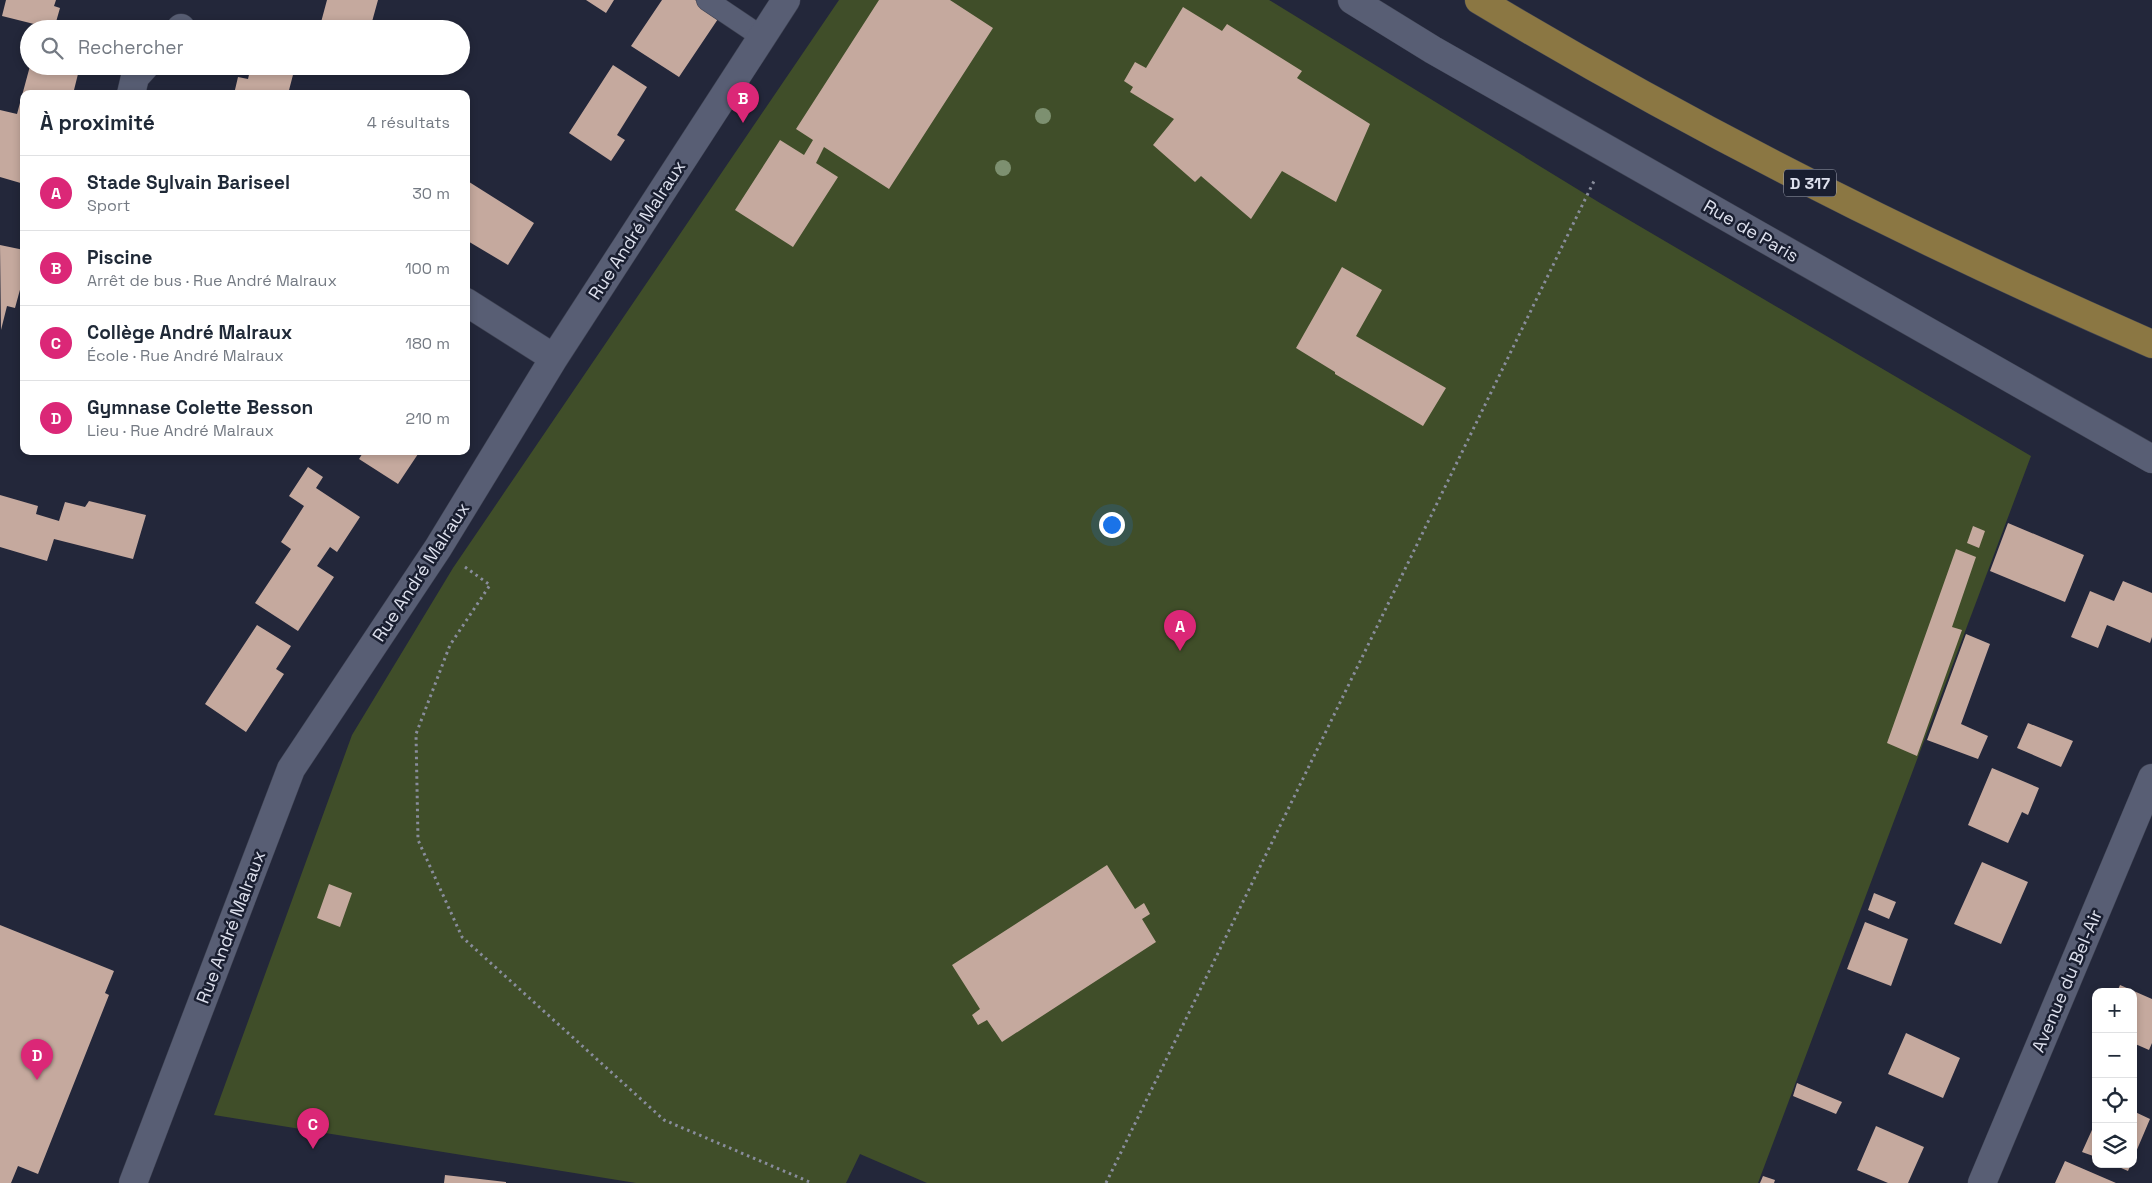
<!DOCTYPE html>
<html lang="fr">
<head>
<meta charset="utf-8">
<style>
	body { margin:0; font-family:"Space Grotesk",sans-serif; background:#f2f2f3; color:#1f2937 }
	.controls { position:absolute; right:15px; bottom:15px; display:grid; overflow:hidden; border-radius:10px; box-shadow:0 2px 8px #0003 }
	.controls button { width:45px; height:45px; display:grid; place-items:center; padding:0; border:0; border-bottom:1px solid #e0e1e3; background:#fff; color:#1f2937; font:25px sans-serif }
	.you { position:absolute; left:1111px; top:524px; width:18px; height:18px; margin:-12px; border:4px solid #fff; border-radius:50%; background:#1a73e8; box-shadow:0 0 0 8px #1a73e833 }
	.badge { display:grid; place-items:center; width:32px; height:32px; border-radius:50%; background:#db2777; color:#fff; font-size:16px; font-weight:700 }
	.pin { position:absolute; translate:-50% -41px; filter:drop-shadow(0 1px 2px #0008) }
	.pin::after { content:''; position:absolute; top:26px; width:18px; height:15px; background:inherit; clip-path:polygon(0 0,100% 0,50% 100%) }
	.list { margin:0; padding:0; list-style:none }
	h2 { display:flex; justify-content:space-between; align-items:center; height:65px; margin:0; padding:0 20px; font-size:21px }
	h2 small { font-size:16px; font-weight:400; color:#747a83 }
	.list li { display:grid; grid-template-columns:32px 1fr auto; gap:15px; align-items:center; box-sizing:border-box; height:75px; padding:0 20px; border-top:1px solid #e0e1e3 }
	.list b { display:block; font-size:19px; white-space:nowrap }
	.list p { margin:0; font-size:16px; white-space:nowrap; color:#747a83 }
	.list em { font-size:16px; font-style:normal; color:#747a83 }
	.icon { flex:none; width:28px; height:28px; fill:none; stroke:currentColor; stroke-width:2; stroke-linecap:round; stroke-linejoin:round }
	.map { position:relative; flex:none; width:2152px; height:1183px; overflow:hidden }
	.search { position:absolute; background:#fff; box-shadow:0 2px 8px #0003; left:20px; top:20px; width:450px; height:55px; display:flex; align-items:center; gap:12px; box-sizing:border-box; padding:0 18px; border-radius:28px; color:#747a83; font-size:19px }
	.panel { position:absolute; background:#fff; box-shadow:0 2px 8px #0003; left:20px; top:90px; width:450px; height:365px; border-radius:10px }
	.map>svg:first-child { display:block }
	.green { fill:#404e29 }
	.building { fill:#c5a99e }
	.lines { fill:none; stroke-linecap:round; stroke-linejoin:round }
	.lane-casing { stroke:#3e4252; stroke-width:22 }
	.street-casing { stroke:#3e4252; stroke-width:29 }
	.primary-casing { stroke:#3e4252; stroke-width:29 }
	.path { stroke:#898d9c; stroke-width:3; stroke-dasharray:2.5 4; stroke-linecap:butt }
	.lane { stroke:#585e74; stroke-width:21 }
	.street { stroke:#585e74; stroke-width:28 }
	.primary { stroke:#8b7743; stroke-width:28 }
	.tree { fill:#7d9070 }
	.labels { text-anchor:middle; stroke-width:5; stroke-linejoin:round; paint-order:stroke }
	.shield { fill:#191e30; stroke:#a3a6b5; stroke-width:1 }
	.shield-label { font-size:16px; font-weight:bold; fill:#dee1ee }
	.street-label { font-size:18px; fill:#dee1ee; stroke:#191e30 }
</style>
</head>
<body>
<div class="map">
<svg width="2152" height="1183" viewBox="0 0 2152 1183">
	<rect width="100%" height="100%" fill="#23273a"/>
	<path class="green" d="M839,0H1269L1600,203L2031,456L1758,1183H927L860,1154L846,1183H636L214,1115L352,735L453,568Z"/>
	<path class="building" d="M6,0H56L54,6L60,8L54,29L2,16Z
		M327,0H378L370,29H328L320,26Z
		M586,0H614L606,13Z
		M662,0H695L720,16L679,77L631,46Z
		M879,0H950L993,28L889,189L824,147L816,163L838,177L793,247L735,210L780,140L804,155L813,140L796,129Z
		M1183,7L1222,31L1227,24L1302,71L1297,78L1370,124L1336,202L1282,171L1251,219L1201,176L1195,182L1153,145L1174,119L1130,92L1133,87L1124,81L1135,62L1146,68Z
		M613,65L647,87L617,135L625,140L611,161L569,133Z
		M30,66H80L73,94H24V184L0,177V110L17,114Z
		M251,66H277L294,71L288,94H234L238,77L248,79Z
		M466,180L534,223L508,265L466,240Z
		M0,245L24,250V275L15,308L7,306L1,330Z
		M1342,267L1382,290L1356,336L1446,388L1423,426L1335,374V372L1296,348Z
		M364,451H420L398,484L359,459Z
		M308,467L323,477L316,488L360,517L337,552L330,547L317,566L334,577L298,631L255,603L291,549L281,542L304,506L289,496Z
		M0,495L38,506L36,514L59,521L65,502L85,507L89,501L146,515L133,559L54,539L47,561L0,547Z
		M2008,523L2084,555L2065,602L1990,571Z
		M1973,526L1985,531L1979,548L1967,543Z
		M1956,549L1976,557L1952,627L1962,630L1917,756L1887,743Z
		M2123,581L2152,593V637L2150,643L2107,625L2098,648L2071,637L2090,591L2114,601Z
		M257,625L291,646L276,669L284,674L246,732L205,704Z
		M1966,634L1990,644L1961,724L1988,736L1978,759L1927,740Z
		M2028,723L2073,741L2061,767L2017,748Z
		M1992,768L2039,788L2028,815L2022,812L2008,843L1968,825Z
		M1982,862L2028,882L2001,944L1954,924Z
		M1107,865L1135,909L1144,903L1150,914L1142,919L1156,942L1002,1042L987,1020L978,1025L972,1015L980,1009L952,965Z
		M329,884L352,893L340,927L317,918Z
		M1874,893L1896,902L1889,919L1868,910Z
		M1865,922L1908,939L1891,986L1847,969Z
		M0,925L114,971L105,993L109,995L38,1174L18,1166L11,1183H0Z
		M2120,985L2152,999V1043L2149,1050L2133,1043V992H2117Z
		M1906,1033L1960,1058L1943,1098L1888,1074Z
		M1797,1083L1842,1102L1836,1114L1793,1096Z
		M2133,1111L2150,1119L2133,1159Z
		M2096,1121V1157L2082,1152Z
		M1876,1126L1924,1147L1908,1183H1888L1857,1170Z
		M2065,1161L2116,1183H2055Z
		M2112,1164H2131L2128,1171Z
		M445,1175L506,1182V1183H444Z
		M1763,1176L1775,1180L1774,1183H1760Z"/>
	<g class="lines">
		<defs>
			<path id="lane" d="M707,0L762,37"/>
			<path id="street" d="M1352,0L1433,50L2152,459
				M180,29L181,28
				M131,94L135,77L145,66
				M466,302L554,358
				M133,1183L291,769L438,548L554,358L786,0
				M1982,1183L2152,778"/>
			<path id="primary" d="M1479,0C1695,130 1921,243 2152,344"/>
		</defs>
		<use href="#lane" class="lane-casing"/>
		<use href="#street" class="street-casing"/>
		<use href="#primary" class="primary-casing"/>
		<path class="path" d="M465,567L490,585L450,645L416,734L418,840L462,937L664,1120L812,1183
			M1106,1183L1595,179"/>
		<use href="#lane" class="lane"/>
		<use href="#street" class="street"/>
		<use href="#primary" class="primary"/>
	</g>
	<g class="tree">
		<circle cx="1043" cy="116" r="8"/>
		<circle cx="1003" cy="168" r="8"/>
	</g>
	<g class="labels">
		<rect class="shield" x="1784" y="169.5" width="52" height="27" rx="4"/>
		<g class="shield-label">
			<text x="1810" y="189">D 317</text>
		</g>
		<g class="street-label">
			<text transform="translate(637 230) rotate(-57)" y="6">Rue André Malraux</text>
			<text transform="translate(1751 231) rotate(30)" y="6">Rue de Paris</text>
			<text transform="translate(421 572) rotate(-57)" y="6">Rue André Malraux</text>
			<text transform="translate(231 927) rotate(-69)" y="6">Rue André Malraux</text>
			<text transform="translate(2067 981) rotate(-67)" y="6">Avenue du Bel-Air</text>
		</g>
	</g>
</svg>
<div class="controls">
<button>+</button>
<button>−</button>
<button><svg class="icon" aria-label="locate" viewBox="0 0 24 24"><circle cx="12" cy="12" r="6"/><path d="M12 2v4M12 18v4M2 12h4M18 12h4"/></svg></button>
<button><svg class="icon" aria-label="layers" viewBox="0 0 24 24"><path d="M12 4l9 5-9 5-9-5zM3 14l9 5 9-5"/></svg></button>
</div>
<div class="you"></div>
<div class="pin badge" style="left:1180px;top:651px">A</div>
<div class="pin badge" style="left:743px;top:123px">B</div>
<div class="pin badge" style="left:313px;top:1149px">C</div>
<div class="pin badge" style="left:37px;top:1080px">D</div>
<div class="search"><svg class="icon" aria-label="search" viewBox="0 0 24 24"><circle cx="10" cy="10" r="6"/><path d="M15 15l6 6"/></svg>Rechercher</div>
<section class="panel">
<h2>À proximité<small>4 résultats</small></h2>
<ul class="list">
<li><span class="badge">A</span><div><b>Stade Sylvain Bariseel</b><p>Sport</p></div><em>30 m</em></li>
<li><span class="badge">B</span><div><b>Piscine</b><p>Arrêt de bus · Rue André Malraux</p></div><em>100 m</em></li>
<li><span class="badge">C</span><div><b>Collège André Malraux</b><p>École · Rue André Malraux</p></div><em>180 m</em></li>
<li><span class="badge">D</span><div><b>Gymnase Colette Besson</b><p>Lieu · Rue André Malraux</p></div><em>210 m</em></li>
</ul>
</section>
</div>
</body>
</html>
